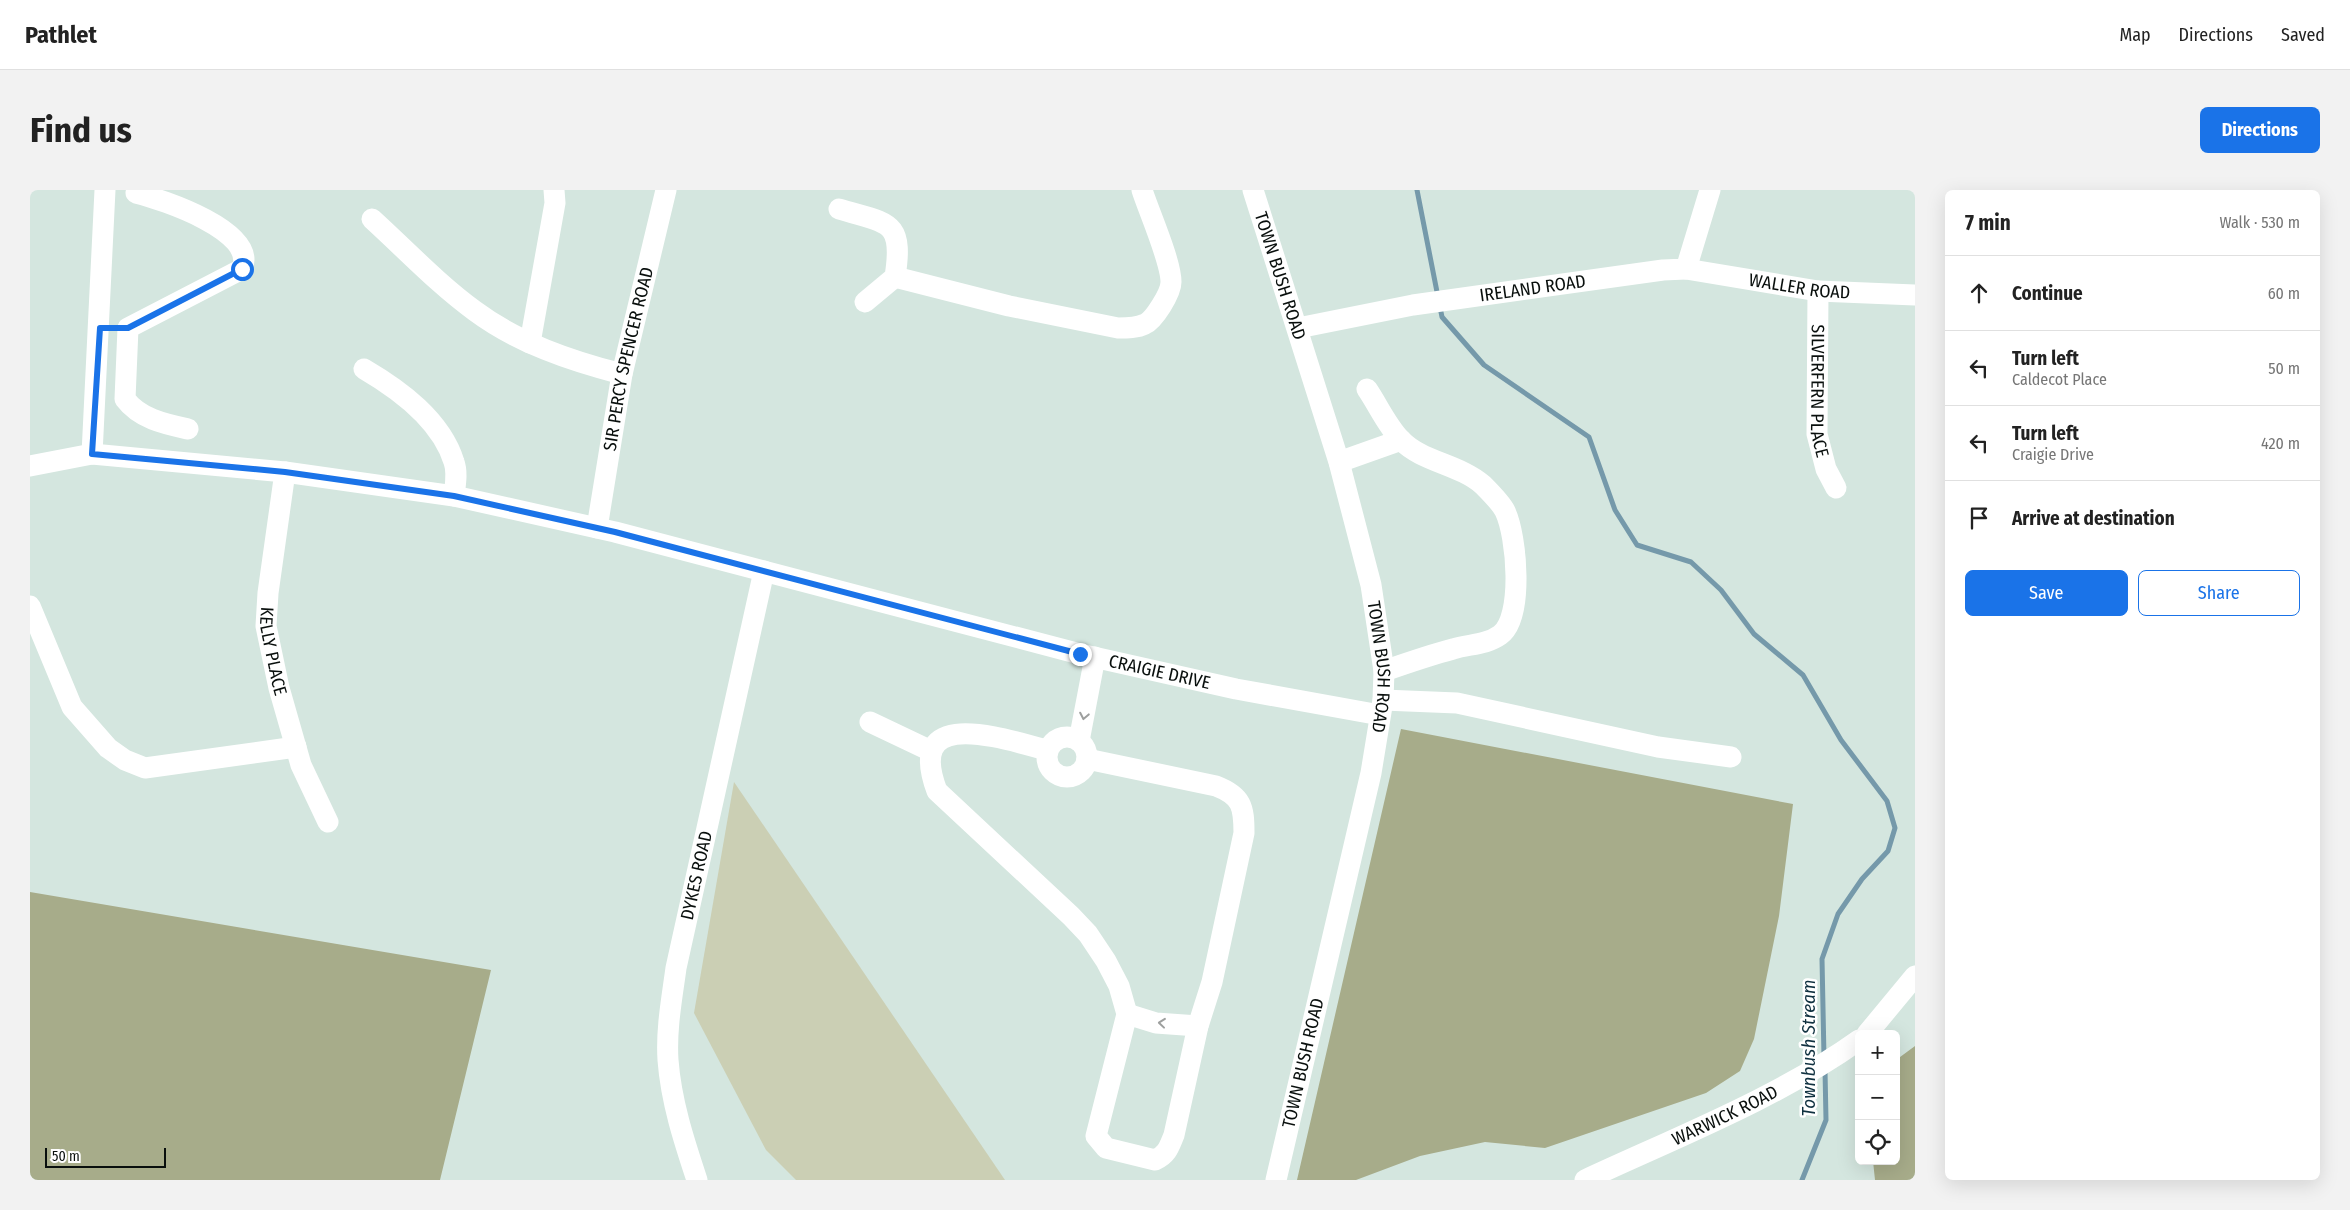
<!DOCTYPE html>
<html lang="en">
<head>
<meta charset="utf-8">
<style>
	body { margin:0; font-family:"Fira Sans Condensed",sans-serif; background:#f2f2f2; color:#222 }
	.controls { position:absolute; right:15px; bottom:15px; display:grid; overflow:hidden; border-radius:8px; box-shadow:0 5px 20px #0002 }
	.controls button { width:45px; height:45px; display:grid; place-items:center; padding:0; border:0; border-bottom:1px solid #e0e0e0; background:#fff; color:#222; font:25px sans-serif }
	.scale { position:absolute; left:15px; bottom:12px; width:121px; box-sizing:border-box; padding-left:5px; border:2px solid #090f0d; border-top:0; font-size:14px; line-height:18px; white-space:nowrap; color:#090f0d; -webkit-text-stroke:4px #fff; paint-order:stroke }
	.stop { position:absolute; width:15px; height:15px; margin:-11px; border:4px solid #1a73e8; border-radius:50%; background:#fff }
	.stop.end { background:#1a73e8; border-color:#fff; box-shadow:0 1px 5px #0008 }
	.list { margin:0; padding:0; list-style:none }
	h2 { display:flex; justify-content:space-between; align-items:center; height:65px; margin:0; padding:0 20px; font-size:21px }
	h2 small { font-size:16px; font-weight:400; color:#767676 }
	.list li { display:grid; grid-template-columns:32px 1fr auto; gap:15px; align-items:center; box-sizing:border-box; height:75px; padding:0 20px; border-top:1px solid #e0e0e0 }
	.list b { display:block; font-size:19px; white-space:nowrap }
	.list p { margin:0; font-size:16px; white-space:nowrap; color:#767676 }
	.list em { font-size:16px; font-style:normal; color:#767676 }
	.actions { display:flex; gap:10px; padding:15px 20px }
	.actions a { flex:1; padding:11px 0; border:1px solid #1a73e8; border-radius:8px; text-align:center; font-size:18px; color:#1a73e8 }
	.actions .main { background:#1a73e8; color:#fff }
	.icon { flex:none; width:28px; height:28px; fill:none; stroke:currentColor; stroke-width:2; stroke-linecap:round; stroke-linejoin:round }
	.map { position:relative; flex:none; width:1885px; height:990px; overflow:hidden; border-radius:8px }
	header { display:flex; align-items:center; gap:30px; box-sizing:border-box; height:70px; padding:0 25px; background:#fff; border-bottom:1px solid #e0e0e0 }
	header strong { font-size:24px }
	nav { display:flex; gap:28px; margin-inline-start:auto; font-size:18px }
	.intro { display:flex; align-items:center; justify-content:space-between; box-sizing:border-box; height:120px; padding:0 30px }
	h1 { margin:0; font-size:35px }
	.button { padding:12px 22px; border-radius:8px; background:#1a73e8; color:#fff; font-size:18px; font-weight:700 }
	main { display:flex; gap:30px; padding:0 30px }
	aside { flex:1; background:#fff; border-radius:8px; box-shadow:0 5px 20px #0002 }
	.map>svg:first-child { display:block }
	.green { fill:#cbcfb4 }
	.forest { fill:#a7ac8a }
	.lines { fill:none; stroke-linecap:round; stroke-linejoin:round }
	.stream { stroke:#7599aa; stroke-width:5 }
	.minor { stroke:#fff; stroke-width:21 }
	.oneway { stroke:#9d9f9e }
	.route { stroke:#1a73e8; stroke-width:6 }
	.labels { text-anchor:middle; stroke-width:5; stroke-linejoin:round; paint-order:stroke }
	.street-label { font-size:18px; fill:#090f0d; stroke:#fff }
	.water-label { font-size:19px; font-style:italic; fill:#103140; stroke:#fff }
</style>
</head>
<body>
<header>
<strong>Pathlet</strong>
<nav><a>Map</a><a>Directions</a><a>Saved</a></nav>
</header>
<div class="intro"><h1>Find us</h1><a class="button">Directions</a></div>
<main>
<div class="map">
<svg width="1885" height="990" viewBox="0 0 1885 990">
	<rect width="100%" height="100%" fill="#d4e6df"/>
	<path class="green" d="M704,592L975,990H766L736,960L664,823Z"/>
	<path class="forest" d="M1371,539L1763,614L1749,726L1724,849L1710,881L1676,903L1515,958L1455,952L1390,966L1326,990H1267Z
		M0,702L461,780L410,990H0Z
		M1885,856V990H1845L1843,971H1866V870Z"/>
	<g class="lines">
		<path class="stream" d="M1387,0L1408,107
			M1410,117L1412,127L1454,175L1559,247L1585,320L1607,355L1661,372L1691,400L1724,444L1773,485L1811,550L1857,611L1865,638L1858,661L1832,689L1808,724L1792,769L1794,867
			M1772,990L1796,930L1795,880"/>
		<g class="minor">
			<path id="s1" d="M1223,0L1309,272L1341,395L1354,481L1353,510L1341,583L1246,990"/>
			<path d="M106,3C133,10 228,41 212,79L98,138L95,209C110,229 135,234 158,239"/>
			<path d="M809,19C858,34 874,29 865,87L835,112"/>
			<path d="M342,29C376,60 408,94 445,121C488,153 541,171 592,184"/>
			<path id="s2" d="M1656,79L1788,101L1885,105"/>
			<path d="M865,87L979,116L1088,138C1097,138 1107,138 1115,134C1124,130 1141,103 1141,92C1141,71 1119,22 1112,0"/>
			<path id="s3" d="M1788,101L1787,244L1796,279L1806,298"/>
			<path id="s4" d="M1268,138L1383,115L1633,80L1656,79L1680,0"/>
			<path d="M500,153L525,13L524,0"/>
			<path d="M334,179C370,200 411,230 424,272C428,283 425,296 424,306"/>
			<path d="M1337,199C1348,215 1357,236 1371,250C1392,272 1429,274 1453,295C1460,302 1471,313 1475,321C1487,346 1494,428 1470,445C1456,455 1439,454 1423,459C1400,465 1377,473 1354,481"/>
			<path d="M62,264L75,0"/>
			<path d="M1309,272L1371,250"/>
			<path id="s5" d="M0,276L62,264L255,282L424,306L585,342L1050,464L1206,499L1350,525"/>
			<path id="s6" d="M255,282L238,403L236,436L249,498L271,575L298,632"/>
			<path id="s7" d="M567,338L592,184L636,0"/>
			<path d="M0,416L42,517L78,558L95,570L115,578L266,557"/>
			<path d="M1353,510L1427,513L1628,557L1701,567"/>
			<path d="M840,532L901,561"/>
			<circle cx="1037" cy="567" r="20"/>
			<path d="M1049,551L1065,467"/>
			<path d="M1017,560C973,549 874,514 907,601L1041,726L1058,744L1076,771L1089,796L1097,824L1066,946L1076,958L1125,970C1137,965 1139,957 1144,945L1168,836L1182,792L1214,643C1214,617 1212,606 1186,596L1057,569"/>
			<path d="M1097,824L1126,833L1168,836"/>
			<path d="M1837,844L1885,786"/>
			<path id="s8" d="M667,990C654,951 641,911 638,870C636,839 642,808 646,778L734,381"/>
			<path id="s9" d="M1555,990C1645,948 1748,908 1829,850"/>
		</g>
	</g>
	<defs><path id="oneway-chevron" d="M-2-3.5L2.5 0L-2 3.5" fill="none" stroke-width="1.6" stroke-linecap="round" stroke-linejoin="round" transform="scale(1.25)"/></defs>
	<g class="oneway">
		<use href="#oneway-chevron" transform="translate(1054 526) rotate(101)"/>
		<use href="#oneway-chevron" transform="translate(1132 833) rotate(-174)"/>
	</g>
	<g class="lines">
		<path class="route" d="M212,79L98,138H70L62,264L255,282L424,306L585,342L1050,464"/>
	</g>
	<g class="labels">
		<g class="street-label">
			<text dy="6" stroke="none"><textPath href="#s1" startOffset="90">TOWN BUSH ROAD</textPath></text>
			<text dy="6" stroke="none"><textPath href="#s2" startOffset="115">WALLER ROAD</textPath></text>
			<text dy="6" stroke="none"><textPath href="#s4" startOffset="238">IRELAND ROAD</textPath></text>
			<text dy="6" stroke="none"><textPath href="#s7" startOffset="172">SIR PERCY SPENCER ROAD</textPath></text>
			<text dy="6" stroke="none"><textPath href="#s3" startOffset="100">SILVERFERN PLACE</textPath></text>
			<text dy="6" stroke="none"><textPath href="#s6" startOffset="181">KELLY PLACE</textPath></text>
			<text dy="6" stroke="none"><textPath href="#s1" startOffset="495">TOWN BUSH ROAD</textPath></text>
			<text dy="6" stroke="none"><textPath href="#s5" startOffset="1155">CRAIGIE DRIVE</textPath></text>
			<text dy="6" stroke="none"><textPath href="#s8" startOffset="311">DYKES ROAD</textPath></text>
			<text transform="translate(1273 873) rotate(-77)" y="6">TOWN BUSH ROAD</text>
			<text dy="6" stroke="none"><textPath href="#s9" startOffset="154">WARWICK ROAD</textPath></text>
		</g>
		<g class="water-label">
			<text transform="translate(1778 858) rotate(-90)" y="7">Townbush Stream</text>
		</g>
	</g>
</svg>
<div class="controls">
<button>+</button>
<button>−</button>
<button><svg class="icon" aria-label="locate" viewBox="0 0 24 24"><circle cx="12" cy="12" r="6"/><path d="M12 2v4M12 18v4M2 12h4M18 12h4"/></svg></button>
</div>
<div class="scale">50 m</div>
<div class="stop" style="left:212px;top:79px"></div>
<div class="stop end" style="left:1050px;top:464px"></div>
</div>
<aside>
<h2>7 min<small>Walk · 530 m</small></h2>
<ul class="list">
<li><svg class="icon" aria-label="ahead" viewBox="0 0 24 24"><path d="M12 20V5M6 11l6-6 6 6"/></svg><div><b>Continue</b></div><em>60 m</em></li>
<li><svg class="icon" aria-label="left" viewBox="0 0 24 24"><path d="M17 20v-9H6M10 6l-5 5 5 5"/></svg><div><b>Turn left</b><p>Caldecot Place</p></div><em>50 m</em></li>
<li><svg class="icon" aria-label="left" viewBox="0 0 24 24"><path d="M17 20v-9H6M10 6l-5 5 5 5"/></svg><div><b>Turn left</b><p>Craigie Drive</p></div><em>420 m</em></li>
<li><svg class="icon" aria-label="arrive" viewBox="0 0 24 24"><path d="M6 21V4h12l-3 4 3 4H6"/></svg><div><b>Arrive at destination</b></div></li>
</ul>
<div class="actions"><a class="main">Save</a><a>Share</a></div>
</aside>
</main>
</body>
</html>
